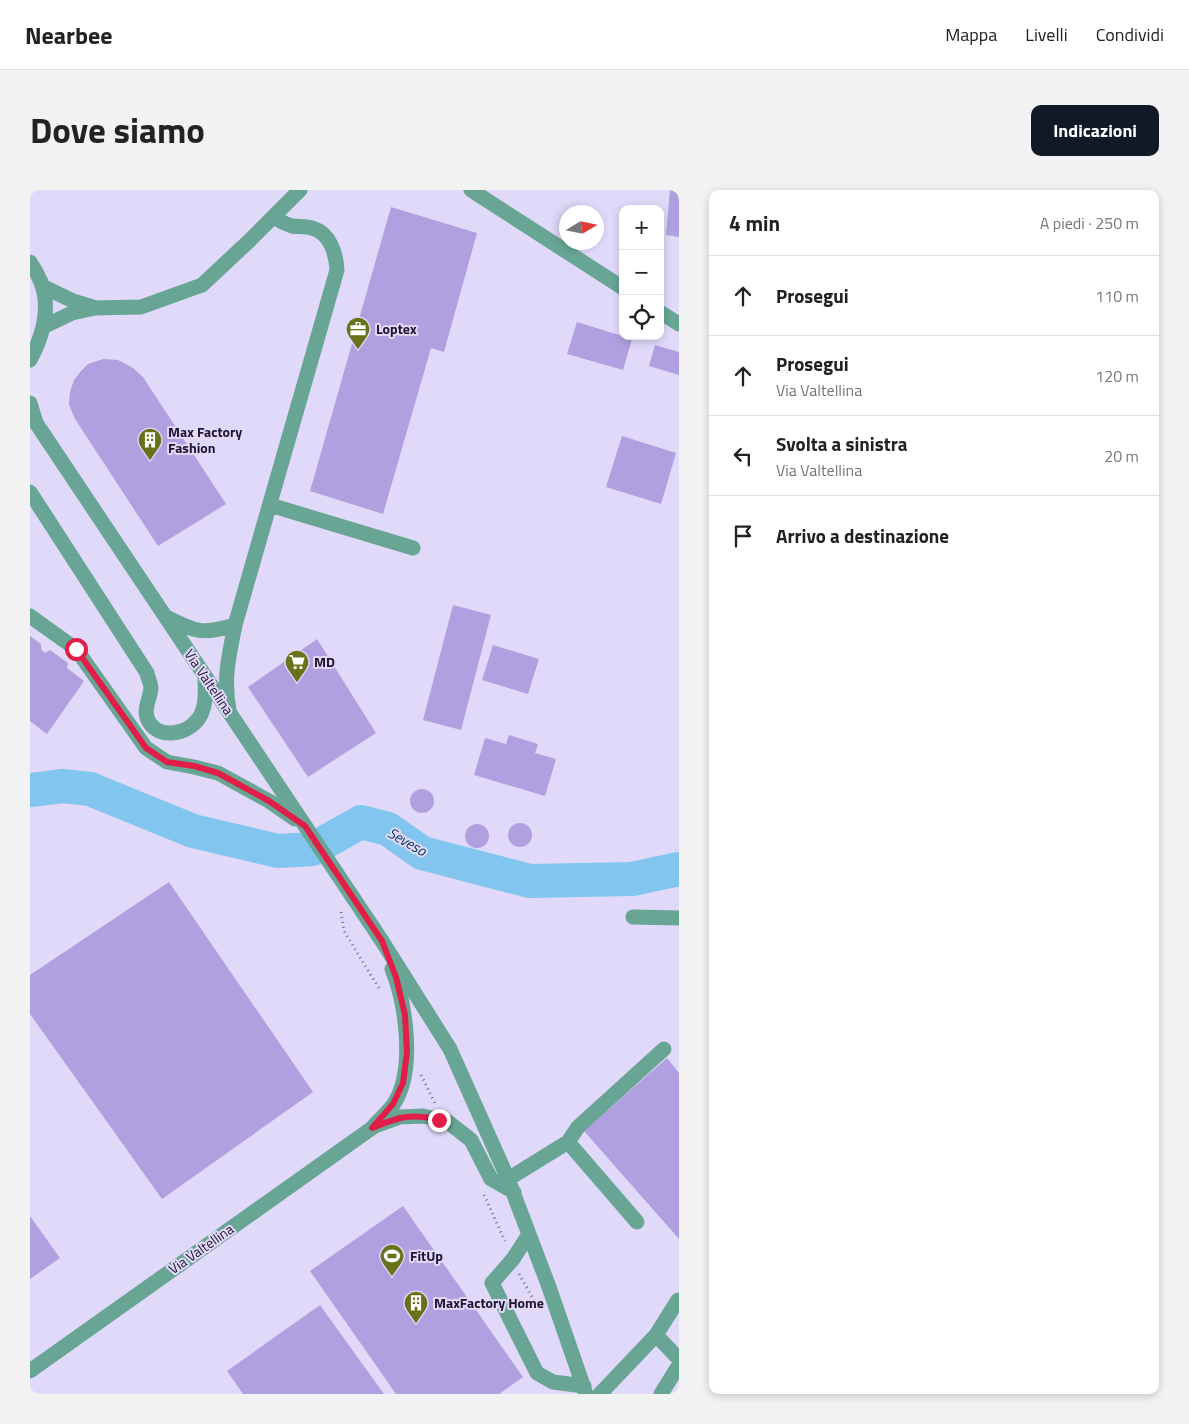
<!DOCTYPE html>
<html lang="it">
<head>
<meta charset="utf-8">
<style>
	body { margin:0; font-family:"Titillium Web",sans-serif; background:#f2f2f2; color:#222 }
	.controls { position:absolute; right:15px; top:15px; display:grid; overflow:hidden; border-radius:10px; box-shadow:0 2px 8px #0003 }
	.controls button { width:45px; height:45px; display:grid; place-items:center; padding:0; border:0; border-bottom:1px solid #e0e0e0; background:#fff; color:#222; font:25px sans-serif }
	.compass { position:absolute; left:529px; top:15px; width:45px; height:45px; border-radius:50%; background:#fff; box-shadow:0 2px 8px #0003; rotate:80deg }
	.stop { position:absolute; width:15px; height:15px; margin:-11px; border:4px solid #e11d48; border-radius:50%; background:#fff }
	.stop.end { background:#e11d48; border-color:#fff; box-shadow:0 1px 5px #0008 }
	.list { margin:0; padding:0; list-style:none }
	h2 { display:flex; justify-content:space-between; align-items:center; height:65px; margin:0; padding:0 20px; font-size:21px }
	h2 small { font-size:16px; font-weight:400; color:#767676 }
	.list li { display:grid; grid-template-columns:32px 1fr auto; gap:15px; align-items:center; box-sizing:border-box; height:80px; padding:0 20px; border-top:1px solid #e0e0e0 }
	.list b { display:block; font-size:19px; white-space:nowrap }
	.list p { margin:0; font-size:16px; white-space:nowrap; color:#767676 }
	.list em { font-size:16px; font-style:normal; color:#767676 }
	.icon { flex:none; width:28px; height:28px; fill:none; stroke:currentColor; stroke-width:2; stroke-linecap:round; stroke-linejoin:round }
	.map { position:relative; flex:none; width:649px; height:1204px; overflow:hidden; border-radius:10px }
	header { display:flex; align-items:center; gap:30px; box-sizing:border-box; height:70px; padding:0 25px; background:#fff; border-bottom:1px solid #e0e0e0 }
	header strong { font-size:24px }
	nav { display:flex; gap:28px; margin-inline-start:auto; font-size:18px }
	.intro { display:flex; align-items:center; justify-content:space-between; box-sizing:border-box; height:120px; padding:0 30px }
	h1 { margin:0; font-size:35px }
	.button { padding:12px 22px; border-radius:10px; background:#111827; color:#fff; font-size:18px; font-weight:700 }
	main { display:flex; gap:30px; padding:0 30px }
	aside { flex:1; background:#fff; border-radius:10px; box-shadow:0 2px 8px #0003 }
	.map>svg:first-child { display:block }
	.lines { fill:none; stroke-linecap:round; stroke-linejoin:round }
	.river { stroke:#82c5ef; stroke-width:34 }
	.building { fill:#b1a0df }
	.path { stroke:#786f8d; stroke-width:3; stroke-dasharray:1 4; stroke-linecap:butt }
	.minor { stroke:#68a595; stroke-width:15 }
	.route { stroke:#e11d48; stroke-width:6 }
	.labels { text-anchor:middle; stroke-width:4; stroke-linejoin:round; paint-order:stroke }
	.poi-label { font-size:14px; font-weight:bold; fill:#1e1531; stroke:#e1d9f9; text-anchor:start }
	.street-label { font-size:14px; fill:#1e1531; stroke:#e1d9f9 }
	.water-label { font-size:15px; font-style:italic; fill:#003854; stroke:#e1d9f9 }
</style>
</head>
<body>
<header>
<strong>Nearbee</strong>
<nav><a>Mappa</a><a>Livelli</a><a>Condividi</a></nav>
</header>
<div class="intro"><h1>Dove siamo</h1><a class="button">Indicazioni</a></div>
<main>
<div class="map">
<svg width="649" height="1204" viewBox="0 0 649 1204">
	<rect width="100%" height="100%" fill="#e1d9f9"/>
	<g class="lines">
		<path class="river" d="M0,600L33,596L60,599L163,641L248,661L283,659L331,632L358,639L392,663L500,691L602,689L649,679"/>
	</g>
	<path class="building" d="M640,0H649V47L636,45Z
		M361,17L447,43L414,162L401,158L353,324L280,301Z
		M547,132L602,149L593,180L537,164Z
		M625,155L649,162V185L619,176Z
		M73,169L88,170L103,178L113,187L196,314L128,356L45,229L39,215L40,202L44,190L51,181L58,174Z
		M592,246L646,263L631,314L576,297Z
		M423,415L461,425L431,540L393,530Z
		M0,446L11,454V459L15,463L20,460L38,473L37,478L54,491L17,544L0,531Z
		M287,449L346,543L278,587L218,497Z
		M463,455L509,469L498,504L452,490Z
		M479,545L508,554L505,563L526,569L515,606L444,585L455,548L476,554Z
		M380 611a12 12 0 1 1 24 0a12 12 0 1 1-24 0Z
		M478 645a12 12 0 1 1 24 0a12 12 0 1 1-24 0Z
		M435 646a12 12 0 1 1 24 0a12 12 0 1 1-24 0Z
		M139,692L283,902L132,1009L0,824V785Z
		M637,868L649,883V1049L554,941Z
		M373,1016L493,1187L469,1204H366L280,1081Z
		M0,1026L30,1068L0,1089Z
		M290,1115L354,1204H213L197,1181Z"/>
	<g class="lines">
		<path class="path" d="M311,722L314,741L350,800
			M391,885L405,913
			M454,1005L475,1051
			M489,1084L506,1114"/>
		<path class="minor" d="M441,0L593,98
			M0,72C4,78 8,85 11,92C21,119 13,146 0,170
			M12,96L43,111L63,117
			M630,122L649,134
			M15,136L42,123L65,118L111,117L172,95L219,51L270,0
			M0,213L6,233
			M0,227L6,233L352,751L420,859L478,989L519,1097L556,1204
			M0,302L117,483C118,488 121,494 121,498C120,510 112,520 119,532C130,550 158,544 169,528C177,516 175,500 175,487
			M240,315L383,358
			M0,426L46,459L116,558L137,572L164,577L188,583L239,611L265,629
			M136,427C166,442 172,445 205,435C199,467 193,486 199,520
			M205,435L307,80C306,63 300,43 282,38C275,36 268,37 262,36C255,34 249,30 243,27
			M603,727L649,728
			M345,936L370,927L393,926L418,932L441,950L461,989L484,1002
			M538,952L548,937L634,859
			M478,989L538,952L607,1032
			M499,1044L483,1069L462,1093L507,1183L523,1192L554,1196
			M626,1145L649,1169
			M0,1181L342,938C349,930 357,923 363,915C386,882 376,814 362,779
			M570,1204L626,1145L648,1110L649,1111
			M631,1204L649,1175"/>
	</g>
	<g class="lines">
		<path class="route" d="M46,459L116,558L137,572L164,576L188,583L239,611L275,636L352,751L366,787L375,825L377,862L373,893L363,914L342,938C369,927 379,923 409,930"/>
	</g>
	<defs>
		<symbol id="office-pin" viewBox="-11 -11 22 30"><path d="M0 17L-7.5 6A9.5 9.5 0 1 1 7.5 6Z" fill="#67721b" stroke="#e1d9f9"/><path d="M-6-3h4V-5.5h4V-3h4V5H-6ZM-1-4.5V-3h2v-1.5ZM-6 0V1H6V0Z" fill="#fff"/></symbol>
		<symbol id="building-pin" viewBox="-11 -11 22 30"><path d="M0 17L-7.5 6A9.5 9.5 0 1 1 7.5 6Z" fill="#67721b" stroke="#e1d9f9"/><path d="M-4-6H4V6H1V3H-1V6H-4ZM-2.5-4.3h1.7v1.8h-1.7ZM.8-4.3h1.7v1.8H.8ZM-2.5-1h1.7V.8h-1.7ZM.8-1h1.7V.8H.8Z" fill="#fff"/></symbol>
		<symbol id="supermarket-pin" viewBox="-11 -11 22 30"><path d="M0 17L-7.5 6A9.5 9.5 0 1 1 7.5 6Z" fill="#67721b" stroke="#e1d9f9"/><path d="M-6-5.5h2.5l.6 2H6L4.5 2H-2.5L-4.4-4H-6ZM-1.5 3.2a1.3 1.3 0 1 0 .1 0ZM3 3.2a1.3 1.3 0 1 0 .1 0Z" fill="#fff"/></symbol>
		<symbol id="stadium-pin" viewBox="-11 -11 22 30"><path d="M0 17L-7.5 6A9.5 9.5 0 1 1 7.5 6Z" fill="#67721b" stroke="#e1d9f9"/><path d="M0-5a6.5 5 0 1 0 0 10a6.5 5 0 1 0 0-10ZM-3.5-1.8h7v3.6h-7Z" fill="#fff"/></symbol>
	</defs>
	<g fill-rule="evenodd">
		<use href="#office-pin" x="314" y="125" width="28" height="38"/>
		<use href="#building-pin" x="106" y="236" width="28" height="38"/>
		<use href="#supermarket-pin" x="253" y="458" width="28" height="38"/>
		<use href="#stadium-pin" x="348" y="1052" width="28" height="38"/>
		<use href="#building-pin" x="372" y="1099" width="28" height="38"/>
	</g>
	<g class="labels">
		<g class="poi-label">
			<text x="346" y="144">Loptex</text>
			<text x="138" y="247">Max Factory<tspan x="138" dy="16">Fashion</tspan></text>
			<text x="284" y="477">MD</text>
			<text x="380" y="1071">FitUp</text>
			<text x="404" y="1118">MaxFactory Home</text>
		</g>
		<g class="street-label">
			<text transform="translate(179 492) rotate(56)" y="5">Via Valtellina</text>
			<text transform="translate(171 1059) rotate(-35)" y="5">Via Valtellina</text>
		</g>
		<g class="water-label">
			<text transform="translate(377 652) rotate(30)" y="5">Seveso</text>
		</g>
	</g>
</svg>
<div class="controls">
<button>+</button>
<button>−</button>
<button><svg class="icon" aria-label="locate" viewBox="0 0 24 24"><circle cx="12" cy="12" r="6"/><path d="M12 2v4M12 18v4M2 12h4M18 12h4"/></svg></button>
</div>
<svg class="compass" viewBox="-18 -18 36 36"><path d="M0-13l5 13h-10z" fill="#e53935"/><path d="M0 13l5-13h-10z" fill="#767676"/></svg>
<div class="stop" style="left:46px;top:459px"></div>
<div class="stop end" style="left:409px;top:930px"></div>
</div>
<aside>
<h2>4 min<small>A piedi · 250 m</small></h2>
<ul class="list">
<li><svg class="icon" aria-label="ahead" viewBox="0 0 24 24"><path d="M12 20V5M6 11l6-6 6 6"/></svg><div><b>Prosegui</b></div><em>110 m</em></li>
<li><svg class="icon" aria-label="ahead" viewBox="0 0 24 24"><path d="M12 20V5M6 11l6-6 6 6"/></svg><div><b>Prosegui</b><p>Via Valtellina</p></div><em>120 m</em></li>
<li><svg class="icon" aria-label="left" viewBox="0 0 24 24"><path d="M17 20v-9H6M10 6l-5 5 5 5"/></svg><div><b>Svolta a sinistra</b><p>Via Valtellina</p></div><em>20 m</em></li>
<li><svg class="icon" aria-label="arrive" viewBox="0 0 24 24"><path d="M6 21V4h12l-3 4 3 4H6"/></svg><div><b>Arrivo a destinazione</b></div></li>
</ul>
</aside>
</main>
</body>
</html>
